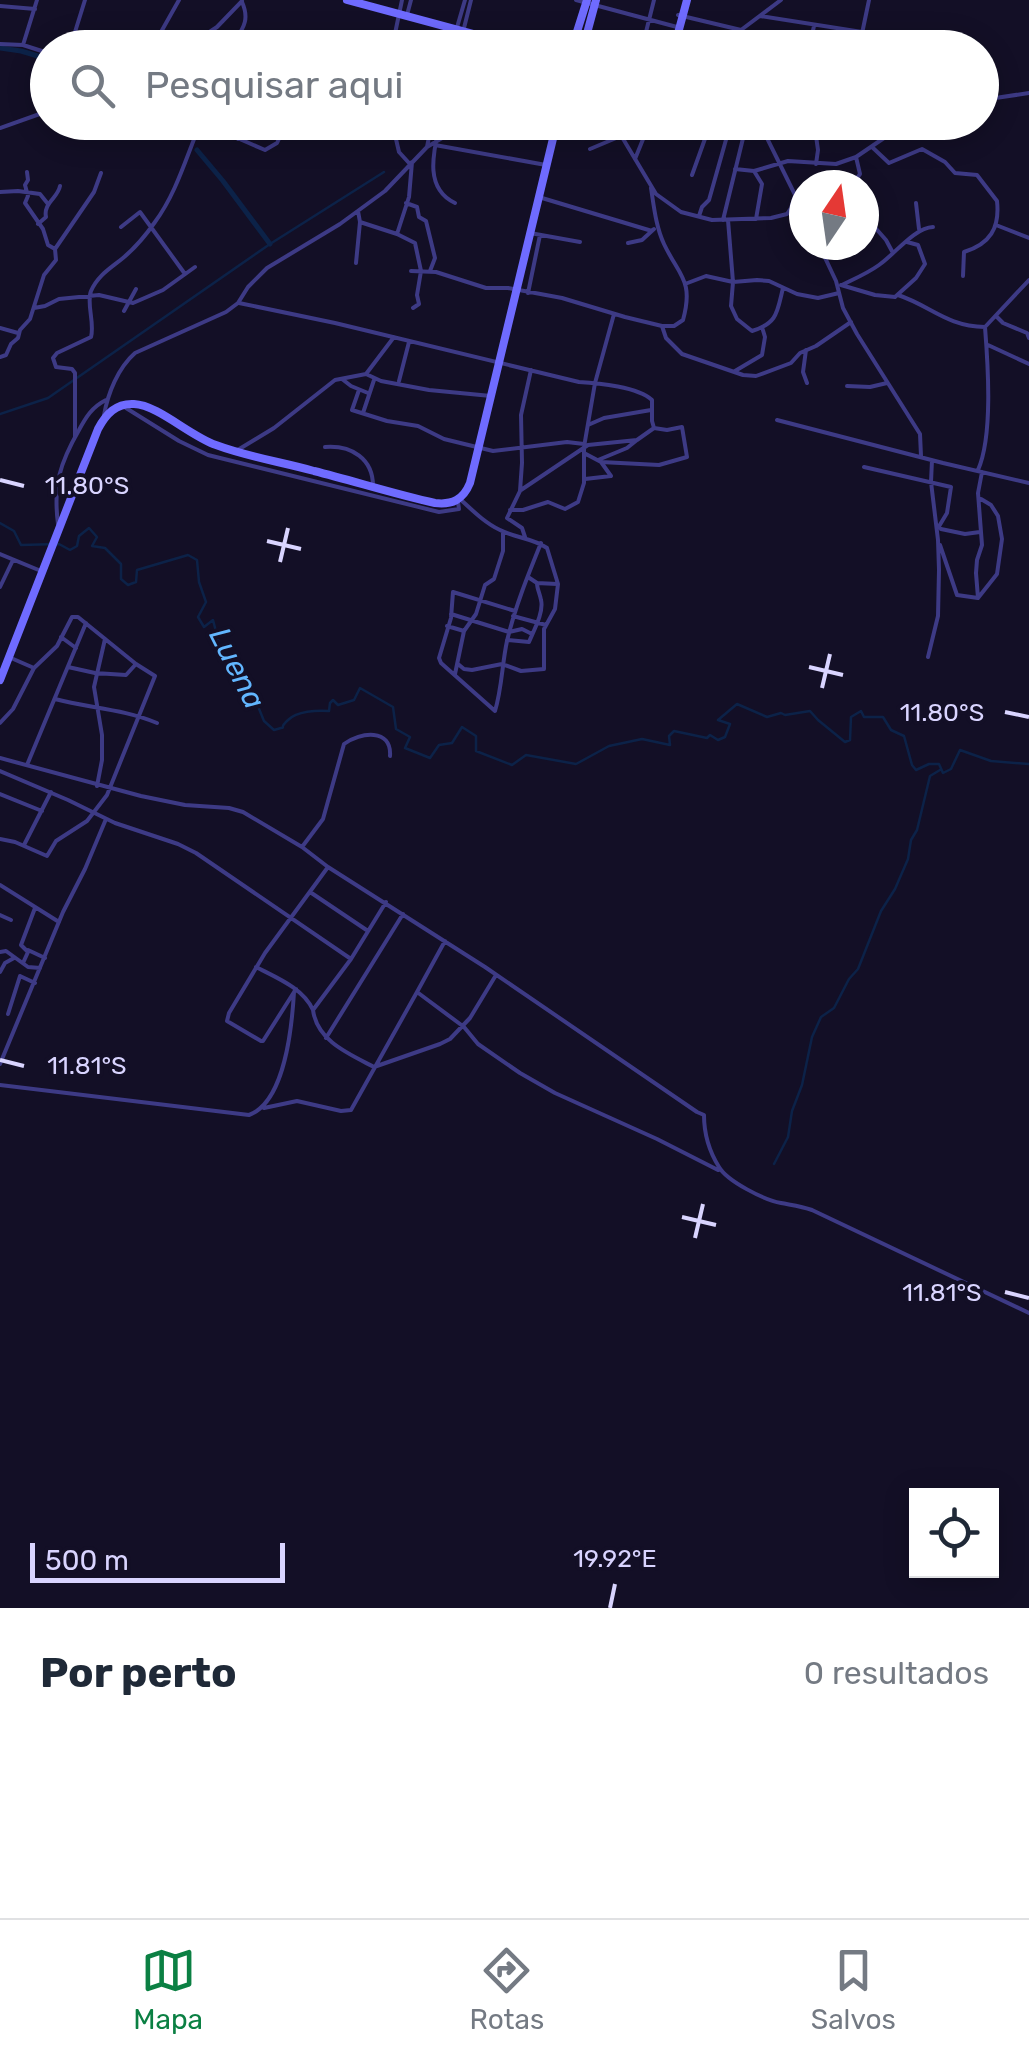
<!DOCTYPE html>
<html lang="pt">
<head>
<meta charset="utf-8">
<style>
	body { margin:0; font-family:Rubik,sans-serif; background:#f6f6f7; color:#1f2937 }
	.controls { position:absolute; right:30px; bottom:30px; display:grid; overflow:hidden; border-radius:0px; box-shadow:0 5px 25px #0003 }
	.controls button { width:90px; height:90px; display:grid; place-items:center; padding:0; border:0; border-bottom:2px solid #e0e1e3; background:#fff; color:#1f2937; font:50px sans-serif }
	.compass { position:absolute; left:789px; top:170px; width:90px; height:90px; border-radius:50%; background:#fff; box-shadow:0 5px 25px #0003; rotate:13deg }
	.scale { position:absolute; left:30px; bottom:25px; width:255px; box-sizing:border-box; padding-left:10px; border:5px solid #d9d4ff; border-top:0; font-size:28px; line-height:35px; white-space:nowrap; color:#d9d4ff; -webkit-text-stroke:8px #130f26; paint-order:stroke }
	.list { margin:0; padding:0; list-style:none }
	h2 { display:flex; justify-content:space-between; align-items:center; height:130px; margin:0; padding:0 40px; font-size:42px }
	h2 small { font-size:32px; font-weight:400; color:#747a83 }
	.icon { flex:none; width:55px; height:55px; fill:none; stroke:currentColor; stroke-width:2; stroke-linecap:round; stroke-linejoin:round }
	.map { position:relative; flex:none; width:1029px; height:1608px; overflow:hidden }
	.search { position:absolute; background:#fff; box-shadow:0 5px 25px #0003; left:30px; right:30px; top:30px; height:110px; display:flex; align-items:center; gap:25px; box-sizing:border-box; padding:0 35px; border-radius:55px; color:#747a83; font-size:38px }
	.sheet { height:310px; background:#fff }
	nav { display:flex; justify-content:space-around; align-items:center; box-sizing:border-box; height:140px; border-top:2px solid #e0e1e3; background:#fff; font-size:28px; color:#747a83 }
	nav a { display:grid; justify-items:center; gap:5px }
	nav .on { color:#0b8043 }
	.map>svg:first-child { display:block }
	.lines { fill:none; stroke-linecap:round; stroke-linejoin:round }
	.stream { stroke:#0c2248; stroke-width:2.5 }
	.canal { stroke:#0c2248; stroke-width:5 }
	.street { stroke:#3d3a85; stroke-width:4 }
	.secondary { stroke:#6f6bff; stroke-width:8 }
	.ticks { fill:none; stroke:#d9d4ff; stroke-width:4 }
	.labels { text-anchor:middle; stroke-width:8; stroke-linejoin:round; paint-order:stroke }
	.water-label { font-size:30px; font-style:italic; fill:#62b6ff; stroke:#130f26 }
	.ticks-label { font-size:25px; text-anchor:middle; fill:#d9d4ff; stroke:#130f26; stroke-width:8; stroke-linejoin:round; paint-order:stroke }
</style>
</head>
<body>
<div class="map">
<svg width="1029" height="1608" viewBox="0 0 1029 1608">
	<rect width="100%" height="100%" fill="#130f26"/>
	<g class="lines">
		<path class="stream" d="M0,414L48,398L270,244L384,172
			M0,523L14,531L21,545L59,544L70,550L77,546L79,536L89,528L97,537L92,546L105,548L121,564V579L128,585L136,582L137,570L188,555L197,560L199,582L206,602L198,617L204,627L213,620L220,647L233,657L232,667H242L264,721L274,730C291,725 276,731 288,720C297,711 317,710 329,711L330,703L333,700L338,705L354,700L360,688L393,707L396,729L410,737L405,748L430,758L439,745L452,743L462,727L476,736V751L512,765L526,755L576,764L609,746L642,739L670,745L669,736L674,731L707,738L710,735L718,740L725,737L730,724L718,720L737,704L767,717L781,713L785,715L810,711L818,720L845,742L850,740L851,717L861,711L864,717H883L891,730L904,736L912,765L916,770L929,764H939L943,773L951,769L960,750L991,761L1029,764
			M774,1164L788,1137L792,1111L802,1085L812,1037L821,1017L834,1008L849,979L858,969L881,911L895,889L908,859L911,840L917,830L930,776L940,770"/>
		<path class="canal" d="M0,48L21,51L48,59
			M191,122L195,126
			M197,150L223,181L270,244"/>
		<path class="street" d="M576,0L677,27
			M0,6L35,9
			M407,15L411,0
			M678,15L741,30
			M760,16L862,32L879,37L893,48
			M672,37L707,48
			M73,40L98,48
			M0,44L23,45L48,53
			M23,45L37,0
			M70,48L85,0
			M152,48L179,0
			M185,48L217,27L242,1
			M231,48C241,30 251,22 242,2
			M392,48L402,0
			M451,48L465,0
			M459,48L471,0
			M642,48L654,0
			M737,48L741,30L781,0
			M809,48L814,26
			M859,48L869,0
			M982,100L1029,93
			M392,122L399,152L409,163
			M440,122C434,150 423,188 455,203
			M613,122L656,194L681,212L712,220L771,218L787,214L791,208L795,196
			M759,122L804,213
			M814,122L818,150L816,164
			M845,122L866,126L898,127
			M203,123L265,150L277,143L287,122
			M61,126L63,122
			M0,128L48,111
			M238,139L248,122
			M435,145L546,165
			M427,147L432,122
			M872,147L889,163L922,149L945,162L955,173L977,175L997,201C1000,228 990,244 964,252L963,276
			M590,149L621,136
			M635,159L650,122
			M412,162L409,197L397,234L415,243L421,271L417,295L419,304L413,308
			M735,169L754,171L788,161L836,164L856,157L887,136L903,122
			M754,171L762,184L756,219
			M27,172L28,180L25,185L28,196L25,203L43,229L48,245L55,249
			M692,175L711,122
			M852,185L860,174L856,157
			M0,192L18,191L40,194L48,204
			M542,198L652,231
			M406,203L417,207L419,217L426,221L435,258L430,271
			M916,203L919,229
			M864,215L886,240L893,253
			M699,216L702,207L709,200L731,122
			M723,220L747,122
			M728,220L733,282L731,306L737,319L752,331C778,323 777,312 783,288
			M360,222L397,234
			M38,224L46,217C43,203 58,198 60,186
			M996,225L1029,238
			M121,227L140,212L185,274
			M530,233L580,242
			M628,243L642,240L654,229
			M819,245L836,281L843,308L857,334L920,434L921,456
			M356,263L360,222L358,211
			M411,271L436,272L486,288H508L562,298L625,317L662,326H674L683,320C694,280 679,276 664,244C656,227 654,207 651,188
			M685,284L706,276L733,282L757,280L769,281L797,294L818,298L839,293
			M841,285L875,295L895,297L916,278L925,264L918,245L907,242
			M842,285C854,279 868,273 879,265C896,253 914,228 933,227
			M528,293L540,235
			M898,295C931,306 946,326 985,327L1029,280
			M239,303L335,323L579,382C599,383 638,387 652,400V421L654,428
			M34,308L45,306L59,299L99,295L133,303L163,290L195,267
			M124,311L136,289
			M997,317L1003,323L1027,333L1029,338
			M662,326L666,338L682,354L743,375L756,376L791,363L800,353L816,346L851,322
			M0,328L18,333
			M988,345L1029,364
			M806,350L803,372L807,383
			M0,357L6,355L11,344L18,338L20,330L30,319L44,275L56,260L55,249L94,192L101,173
			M735,371L762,355L765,337L762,327
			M366,374L381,381L429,390L491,396
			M342,379L351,386L368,393
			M399,381L409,342
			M847,386L870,387L887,383
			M359,390L352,410L387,421L418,426L444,439L493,451L567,442L584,444
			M126,408L179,441L208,455L439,512L459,509L458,502
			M363,413L374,380
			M104,415C108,393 118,368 135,353L226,312L238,303L248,287L267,268L340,224L385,191L427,147L469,122
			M777,420L943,463L1029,483
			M588,425L604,418L651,410
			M75,437V373L72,369L56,367L53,358L57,353L91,337C95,323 86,303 91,291C98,275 111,268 123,258C135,248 146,235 155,222C177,192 186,157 201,122
			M325,447C352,445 373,459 373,486
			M236,451L274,428L335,380L366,374L394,337
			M584,453L601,462L611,476L585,479
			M601,462L659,465L687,457L682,427L667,430L654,428L637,440
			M864,467L951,487L947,513L938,528
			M978,470C993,436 988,365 985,327
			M521,490L588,445L637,440L627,448L598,460
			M510,510H523L548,502L565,509L578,502L584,483V447L595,383L614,314
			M58,524C53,485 60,463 79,430C86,417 92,407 106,400
			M941,529L965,534L980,532
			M525,537L522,528L507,518L520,491L522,463L521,415L531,370
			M940,545L957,595L978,598
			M0,554L41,571
			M537,583L557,584
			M0,587L13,560
			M978,598L976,573L977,560L982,545L978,493L982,472
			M978,598L997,574L1002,539L998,516L991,505L981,499
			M515,611L453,592L451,618L439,658L441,663L495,711C502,688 502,664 507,641C515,607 528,575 541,543
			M451,614L509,632L522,629L532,634
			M513,616L546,625
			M447,626L464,631
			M61,637L76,648
			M507,640L529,642C534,630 544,612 541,600C540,594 537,589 537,583L528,577
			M928,657L938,616L939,570L938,540L931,482L932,460
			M11,658L34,668
			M458,664L464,669L472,670L502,664L521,671L544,669V629L555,609L558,584L547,548C533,538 515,538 500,530C485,523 472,510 460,499
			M68,667L95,673L126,675L136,664
			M455,674L464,631L476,614L485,585L494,579L503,551V532
			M55,699C89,708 124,709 157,723
			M0,723L13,709L34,668L57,646L72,617H78L136,664L155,676L107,795L87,821L56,841L47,856L15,842L0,839
			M0,758L141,796L185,805L229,808L243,812L302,847L328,867L485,967L697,1112L704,1115C704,1133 709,1151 719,1167C727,1181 764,1200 781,1203C791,1205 801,1206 812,1210L1029,1313
			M27,765L86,623
			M0,771L68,800L115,823L178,844L196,853L351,959
			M97,786L102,760V735L94,687L105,639
			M0,794L42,811
			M24,845L51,792
			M302,847L323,819L344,744C360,732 392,728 390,756
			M0,885L59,922
			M310,892L368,931
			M386,902L351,959L313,1010C317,1041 349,1054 374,1067L440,1044L450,1039L470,1018L496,975
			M0,915L11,920
			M445,941L417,992L464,1027L478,1044L520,1073L555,1093L657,1139L718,1170
			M28,950L45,958
			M0,952L6,951L28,967L40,968
			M23,963L28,952L21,945L35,908
			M256,967C277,978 303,988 313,1010
			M0,972L5,963L14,958
			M296,989L263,1041H261L227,1021L229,1013L265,953L328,867
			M8,1014L20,976L35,983
			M326,1038L403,914
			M0,1064L63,912L85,869L106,819
			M0,1085L249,1115C285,1102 292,1026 294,992
			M264,1108L297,1101L341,1111L351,1110L417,992"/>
		<path class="secondary" d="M347,0L525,48
			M565,48L575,38L587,0
			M587,48L586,37L596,0
			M674,48L687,0
			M0,680L98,429C106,414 116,403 134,404C158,405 190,436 216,445C248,457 282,462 314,471C354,481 394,494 435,503C452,505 463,500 470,483L557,122"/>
	</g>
	<path class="ticks" d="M0,480L24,486M267,541L301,549M280,562L288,528M809,667L843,675M822,688L830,654M1005,712L1029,717M0,1060L24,1066M682,1217L716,1225M695,1238L703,1204M1005,1292L1029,1298M610,1608L615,1584"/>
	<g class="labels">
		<g class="water-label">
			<text transform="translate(237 668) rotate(63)" y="10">Luena</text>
		</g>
	</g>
	<g class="ticks-label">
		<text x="87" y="494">11.80°S</text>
		<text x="942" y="721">11.80°S</text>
		<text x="87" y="1074">11.81°S</text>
		<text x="942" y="1301">11.81°S</text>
		<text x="615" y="1567">19.92°E</text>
	</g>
</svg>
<div class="controls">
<button><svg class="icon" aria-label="locate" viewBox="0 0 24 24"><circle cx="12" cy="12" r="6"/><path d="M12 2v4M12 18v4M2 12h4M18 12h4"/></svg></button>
</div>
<svg class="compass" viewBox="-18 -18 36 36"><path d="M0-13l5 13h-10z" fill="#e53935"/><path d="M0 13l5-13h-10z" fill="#747a83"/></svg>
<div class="scale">500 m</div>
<div class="search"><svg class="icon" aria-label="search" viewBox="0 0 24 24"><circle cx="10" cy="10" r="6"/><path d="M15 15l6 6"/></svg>Pesquisar aqui</div>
</div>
<section class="sheet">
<h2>Por perto<small>0 resultados</small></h2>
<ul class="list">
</ul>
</section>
<nav>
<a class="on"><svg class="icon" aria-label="map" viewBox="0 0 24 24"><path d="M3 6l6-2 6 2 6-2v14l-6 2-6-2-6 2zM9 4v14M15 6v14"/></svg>Mapa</a>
<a><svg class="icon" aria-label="directions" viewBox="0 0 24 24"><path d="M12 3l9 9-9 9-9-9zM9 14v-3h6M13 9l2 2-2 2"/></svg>Rotas</a>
<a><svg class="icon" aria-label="saved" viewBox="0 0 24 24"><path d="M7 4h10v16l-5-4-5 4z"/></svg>Salvos</a>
</nav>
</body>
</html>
